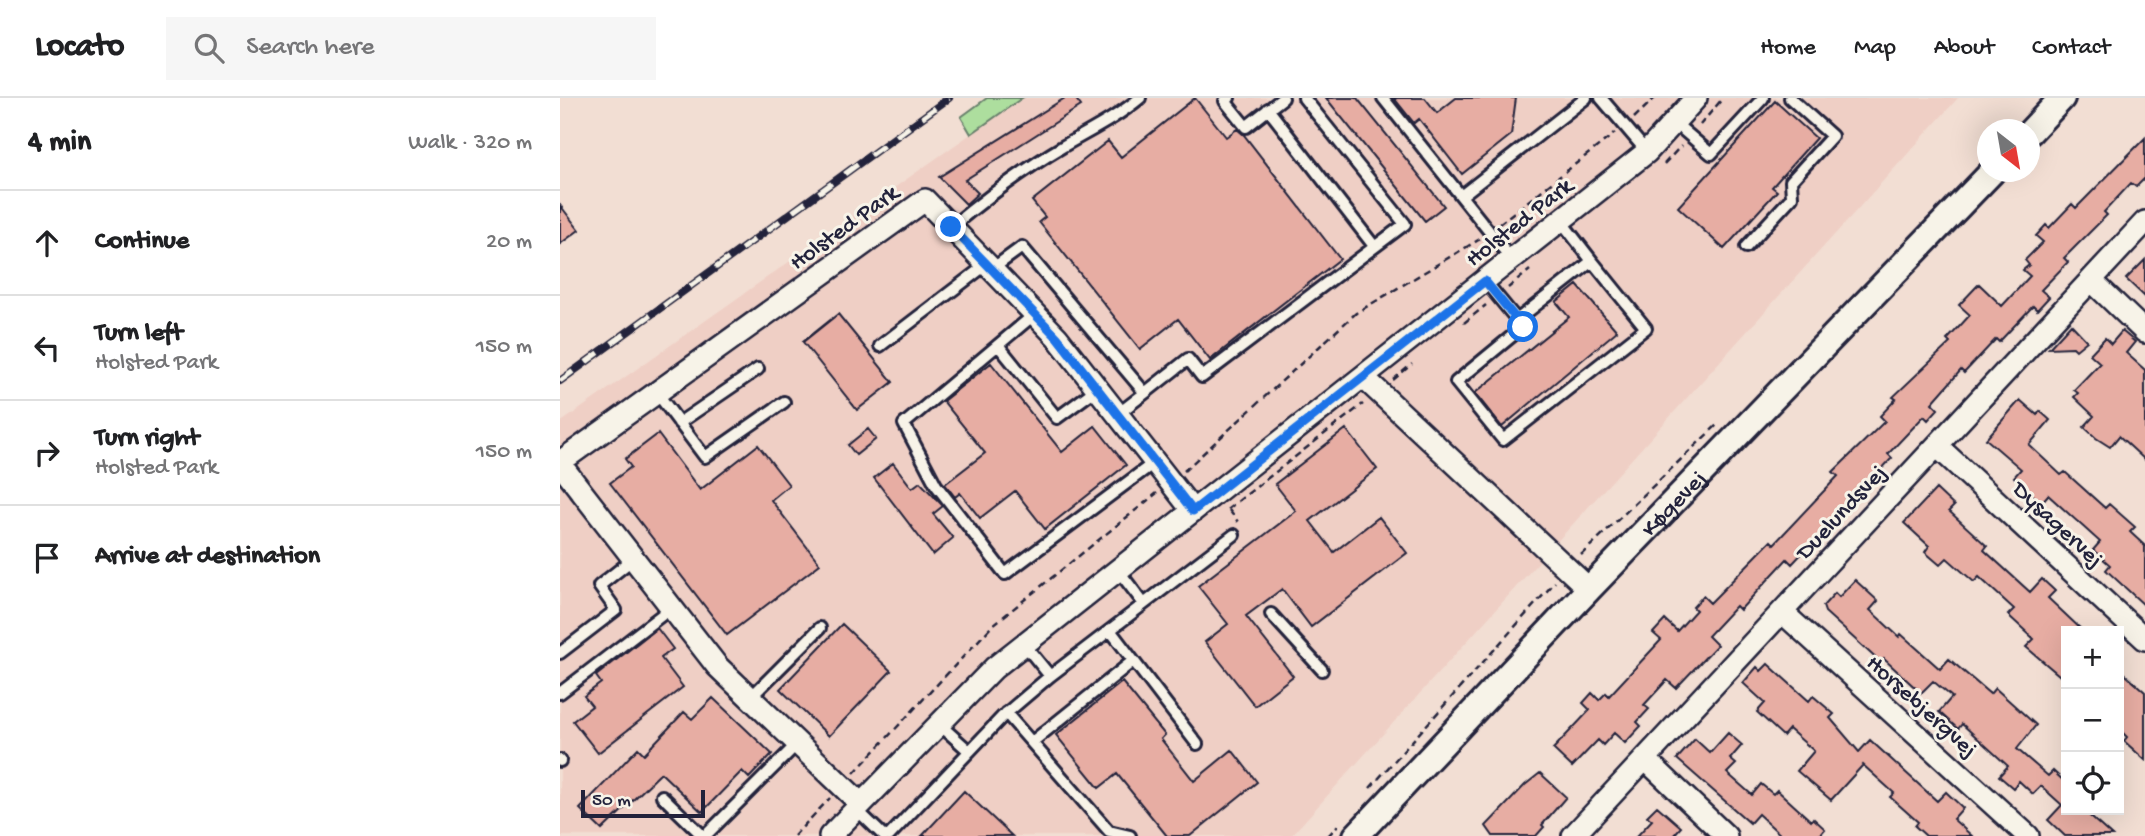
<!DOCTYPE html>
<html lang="en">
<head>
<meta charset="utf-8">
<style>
	body { margin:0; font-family:"Gochi Hand",sans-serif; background:#f6f6f6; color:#202124 }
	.controls { position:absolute; right:21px; bottom:21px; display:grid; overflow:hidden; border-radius:0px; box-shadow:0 7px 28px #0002 }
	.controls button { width:63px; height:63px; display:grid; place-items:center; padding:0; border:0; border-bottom:2px solid #e0e0e0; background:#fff; color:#202124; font:35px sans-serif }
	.compass { position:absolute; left:1417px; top:21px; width:63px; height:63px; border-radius:50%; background:#fff; box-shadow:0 7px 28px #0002; rotate:149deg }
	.scale { position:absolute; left:21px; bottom:18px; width:124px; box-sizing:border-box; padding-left:7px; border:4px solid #22223b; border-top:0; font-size:19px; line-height:24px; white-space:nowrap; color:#22223b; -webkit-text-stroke:5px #f7f3e8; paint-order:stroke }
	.stop { position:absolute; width:21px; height:21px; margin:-16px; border:5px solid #1a73e8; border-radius:50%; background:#fff }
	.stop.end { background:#1a73e8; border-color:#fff; box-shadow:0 2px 7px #0008 }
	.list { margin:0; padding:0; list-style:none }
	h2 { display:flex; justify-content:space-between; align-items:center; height:91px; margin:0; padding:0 28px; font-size:30px }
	h2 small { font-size:23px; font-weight:400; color:#757577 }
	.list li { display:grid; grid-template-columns:46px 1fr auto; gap:21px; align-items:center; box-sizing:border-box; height:105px; padding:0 28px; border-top:2px solid #e0e0e0 }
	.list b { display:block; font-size:26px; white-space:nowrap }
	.list p { margin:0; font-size:23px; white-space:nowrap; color:#757577 }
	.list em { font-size:23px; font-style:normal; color:#757577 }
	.icon { flex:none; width:38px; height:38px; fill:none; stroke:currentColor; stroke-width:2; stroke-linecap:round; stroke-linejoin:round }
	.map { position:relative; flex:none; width:1585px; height:738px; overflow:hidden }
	header { display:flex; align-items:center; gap:42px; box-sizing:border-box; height:98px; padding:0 35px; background:#fff; border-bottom:2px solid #e0e0e0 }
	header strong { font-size:33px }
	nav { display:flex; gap:38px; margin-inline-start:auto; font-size:24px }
	.search { width:490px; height:63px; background:#f6f6f6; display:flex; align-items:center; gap:18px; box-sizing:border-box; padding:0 24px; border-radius:0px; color:#757577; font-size:26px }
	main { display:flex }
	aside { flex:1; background:#fff }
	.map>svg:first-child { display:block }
	.built { fill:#efcfc5 }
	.green { fill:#adde9e; stroke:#68806c; stroke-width:2 }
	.building { fill:#e7ada3; stroke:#22223b; stroke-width:2 }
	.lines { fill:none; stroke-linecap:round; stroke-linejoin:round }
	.service-casing { stroke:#22223b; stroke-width:16 }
	.minor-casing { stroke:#22223b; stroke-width:26 }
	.tertiary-casing { stroke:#22223b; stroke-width:30 }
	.path { stroke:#22223b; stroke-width:2.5; stroke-dasharray:7 5; stroke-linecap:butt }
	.service { stroke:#f7f3e8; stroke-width:10 }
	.minor { stroke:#f7f3e8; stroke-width:21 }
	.tertiary { stroke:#f7f3e8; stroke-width:24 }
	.rail-casing { stroke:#22223b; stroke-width:8 }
	.rail { stroke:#f7f3e8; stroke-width:5; stroke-dasharray:16; stroke-linecap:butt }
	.route { stroke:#1a73e8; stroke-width:9 }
	.labels { text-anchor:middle; stroke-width:6; stroke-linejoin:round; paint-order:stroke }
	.street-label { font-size:24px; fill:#22223b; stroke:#f7f3e8 }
</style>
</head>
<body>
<header>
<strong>Locato</strong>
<div class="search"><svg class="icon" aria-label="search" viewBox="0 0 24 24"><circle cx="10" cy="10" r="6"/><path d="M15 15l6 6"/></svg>Search here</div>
<nav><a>Home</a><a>Map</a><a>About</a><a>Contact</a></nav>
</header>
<main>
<aside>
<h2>4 min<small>Walk · 320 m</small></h2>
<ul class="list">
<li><svg class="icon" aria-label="ahead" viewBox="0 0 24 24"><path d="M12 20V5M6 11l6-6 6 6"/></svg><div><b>Continue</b></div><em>20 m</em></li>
<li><svg class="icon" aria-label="left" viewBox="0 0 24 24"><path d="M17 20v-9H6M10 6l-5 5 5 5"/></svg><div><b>Turn left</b><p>Holsted Park</p></div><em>150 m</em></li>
<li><svg class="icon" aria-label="right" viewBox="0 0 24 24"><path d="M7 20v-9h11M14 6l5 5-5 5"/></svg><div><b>Turn right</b><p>Holsted Park</p></div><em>150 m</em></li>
<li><svg class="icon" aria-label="arrive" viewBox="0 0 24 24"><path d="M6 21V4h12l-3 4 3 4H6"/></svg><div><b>Arrive at destination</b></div></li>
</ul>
</aside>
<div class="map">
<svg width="1585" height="738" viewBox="0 0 1585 738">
	<rect width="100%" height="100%" fill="#f2ded3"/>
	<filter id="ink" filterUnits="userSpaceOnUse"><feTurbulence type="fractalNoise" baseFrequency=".0143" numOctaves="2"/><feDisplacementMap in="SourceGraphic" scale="14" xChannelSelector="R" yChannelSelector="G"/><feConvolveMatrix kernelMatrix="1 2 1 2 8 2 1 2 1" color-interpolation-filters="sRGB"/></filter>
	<g filter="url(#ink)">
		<path class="built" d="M462,0H1398L731,738H0V325Z"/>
		<path class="green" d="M427,0H462L411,36L401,19Z"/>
		<path class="building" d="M505,0H515L521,8L405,82L418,95L406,106L379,79Z
			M635,0L666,39L677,31L684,37L780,161L650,262L618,221L580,251L479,124L485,119L472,103L548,43L561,59Z
			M766,0H797L884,108L865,123Z
			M834,0H865L877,15L896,0H956L951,37L902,76L859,21L854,25Z
			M1215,3L1256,40L1212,89L1217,93L1164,151L1118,109Z
			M1585,40V80L1576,89L1571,85L1544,114L1547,117L1504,160L1508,164L1481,192L1489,199L1477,212L1473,208L1439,244L1436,241L1404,275L1401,272L1372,305L1378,311L1368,322L1364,318L1328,356L1332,360L1232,466L1227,461L1180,512L1176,508L1148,538L1157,547L1116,590L1107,582L1084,607L1089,611L1077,624L1081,628L1065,645L1054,635L1043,647L1038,642L1012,669L993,651L1030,612L1023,605L1032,595L1039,602L1046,595L1049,598L1101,542L1093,535L1105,522L1117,533L1136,512L1133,509L1143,498L1150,505L1211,443L1214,446L1278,378L1273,374L1325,323L1320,318L1336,301L1333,299L1390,245L1387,242L1410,217L1399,207L1419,186L1442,208L1470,178L1463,172L1469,167L1465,162L1483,144L1476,138L1486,127L1489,130L1512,106L1516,110Z
			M0,107L19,132L0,146Z
			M1585,162V199L1566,181Z
			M1017,187L1057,233L942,329L915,295L1009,219L996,204Z
			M278,216L333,284L297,312L243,244Z
			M1511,226L1527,243L1516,252L1513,249L1489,250Z
			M1562,233L1575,244L1566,255L1585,272V362L1559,338L1550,349L1536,340L1524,329L1534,318L1514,299L1518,295L1514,292L1540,265L1530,256L1545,240L1551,246Z
			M431,265L502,354L535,328L566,367L485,431L455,393L420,420L400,395L395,399L385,386L425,355L383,303Z
			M1460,302L1477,317L1480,313L1490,322L1469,347L1501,377L1505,374L1545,410L1549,406L1575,429L1570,434L1585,448V508L1546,472L1550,467L1533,452L1540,444L1488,397L1481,405L1454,379L1461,371L1426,341Z
			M308,331L316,341L296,357L288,347Z
			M786,331L817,371L750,423L774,454L819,419L847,455L751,529L722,491L686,518L733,578L695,608L645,544L668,526L638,488L736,413L715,386Z
			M98,336L140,392L198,347L229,387L211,402L260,466L167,537L50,385L71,369L65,361Z
			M333,365L352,390L360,384L383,408L373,416L393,440L373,457L314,380Z
			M1376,391L1394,408L1389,413L1427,448L1424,452L1470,494L1482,481L1495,493L1488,500L1523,533H1506V583L1466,549L1474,541L1448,517L1454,511L1419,479L1414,484L1387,460L1380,467L1365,454L1369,448L1344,425Z
			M1295,482L1318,503L1310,512L1339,539L1341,536L1380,571L1389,561L1430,596L1435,590L1476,627L1457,651L1488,678L1493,673L1506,685V712H1523L1552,738H1505L1488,722L1502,707L1481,688L1473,696L1459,683L1453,690L1439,678L1448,668L1402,626L1398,631L1379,614L1392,599L1373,583L1361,595L1324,561L1321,565L1265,514L1263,508L1275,495L1279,499Z
			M282,526L331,573L269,638L220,591Z
			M97,530L113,551L101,560L123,589L38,655L13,623L32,608L24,598L41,585L36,578Z
			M1208,566L1249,603L1253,598L1274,616L1270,620L1299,654L1310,642L1377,703L1386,694L1403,710L1393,721L1412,738H1366L1355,728L1358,724L1330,699L1334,695L1303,667L1271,702L1237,673L1254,653L1229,631L1223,638L1197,614L1205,605L1183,585L1197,569L1201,573Z
			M1559,571L1585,594V662L1564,643L1567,639L1559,631Z
			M562,584L605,637L601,641L634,683L672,652L697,684L630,738H607L557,676L539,690L496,637Z
			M153,600L212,656L189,680L182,673L142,714L101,675L42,732L20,711L78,650L84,656L124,614L132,621Z
			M1168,635L1182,647L1170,661L1176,666L1167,675L1192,697L1201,686L1213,696L1217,692L1251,723L1253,720L1265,731L1259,738H1222L1198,716L1190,725L1117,661L1135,641L1150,655Z
			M980,675L1006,699L982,727L984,729L976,738H933L926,728L965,687Z
			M404,693L452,738H362Z
			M1097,708L1121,729L1113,738H1077L1092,722L1087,718Z"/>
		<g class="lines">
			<defs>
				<path id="service" d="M669,0L665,3L686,29L723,0
					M823,0L901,98
					M1041,0L1087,54
					M708,11L814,148
					M1115,25L1151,56L1203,0
					M391,129C426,100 463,72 502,49C529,33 556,20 580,0
					M1186,149L1232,99L1231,83L1272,38L1230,0
					M952,162L901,98L1026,0
					M432,171L462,149L585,295L558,316
					M925,183L957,222L1032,163L1001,123
					M476,215L344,326L376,387L445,476L595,364
					M957,222L963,229L896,284L943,342L1086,230L1032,163
					M438,247L497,320L538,290
					M320,248L427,166
					M97,295L145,359L224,304
					M585,295L628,261L642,279L845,126L744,0
					M119,325L198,271
					M558,472L584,506
					M711,516L762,572
					M550,532L637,646
					M464,546L490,578
					M0,555L56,512L39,488L73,461
					M0,595L111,510
					M190,600L260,530
					M446,615L549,733L570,738
					M379,626L408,652
					M472,644L573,563
					M0,662V663
					M102,698L143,738
					M296,711L324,738
					M145,738L238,645
					M329,738L443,618L490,578L674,437"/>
				<path id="minor" d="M1531,182L1585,234
					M803,279L1029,491
					M1377,348L1585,541
					M0,364L365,102L497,239L633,413
					M0,366L157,568L301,706
					M1222,514L1468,738
					M1085,661L1166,738
					M270,738L434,570L1087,54L1136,0
					M1013,738L1585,124"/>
				<g id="tertiary">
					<path d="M1470,34L1502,0"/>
					<path id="s1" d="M796,738L1029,491L1432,74"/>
				</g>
			</defs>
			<use href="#service" class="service-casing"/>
			<use href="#minor" class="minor-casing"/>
			<use href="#tertiary" class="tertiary-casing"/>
			<path class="path" d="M1074,20L1095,0
				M1140,27L1163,0
				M1104,66L1121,48
				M939,126L1055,35
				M948,190L970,172
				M904,225L926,207
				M833,282L852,266
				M624,373L796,215L920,141
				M668,411L803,306
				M669,412L678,424
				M1021,457L1158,326
				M294,675L433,527L597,395
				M810,690L995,484
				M234,738L270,700
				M768,738L778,727"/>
			<use href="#service" class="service"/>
			<use href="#minor" class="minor"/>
			<use href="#tertiary" class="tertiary"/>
			<defs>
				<path id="rail" d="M0,283L389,0"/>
			</defs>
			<use href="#rail" class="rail-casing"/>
			<use href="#rail" class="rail"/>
		</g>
	</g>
	<g class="lines" filter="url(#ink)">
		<path class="route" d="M391,129L497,239L633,413L925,183L963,229"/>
	</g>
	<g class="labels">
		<g class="street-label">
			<text transform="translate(958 123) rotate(-38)" y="8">Holsted Park</text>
			<text transform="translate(283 128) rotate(-36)" y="8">Holsted Park</text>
			<text dy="8" stroke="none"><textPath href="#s1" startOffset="460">Køgevej</textPath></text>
			<text transform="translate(1280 413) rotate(-47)" y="8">Duelundsvej</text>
			<text transform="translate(1499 425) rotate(43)" y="8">Dysagervej</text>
			<text transform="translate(1363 607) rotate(42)" y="8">Horsebjergvej</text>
		</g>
	</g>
</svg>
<div class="controls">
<button>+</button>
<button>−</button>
<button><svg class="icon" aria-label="locate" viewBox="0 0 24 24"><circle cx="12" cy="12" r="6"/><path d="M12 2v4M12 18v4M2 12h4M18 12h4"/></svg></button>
</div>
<svg class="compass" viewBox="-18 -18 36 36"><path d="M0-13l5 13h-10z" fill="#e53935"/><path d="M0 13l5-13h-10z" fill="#757577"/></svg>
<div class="scale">50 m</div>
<div class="stop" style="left:963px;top:229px"></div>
<div class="stop end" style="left:391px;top:129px"></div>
</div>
</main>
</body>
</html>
